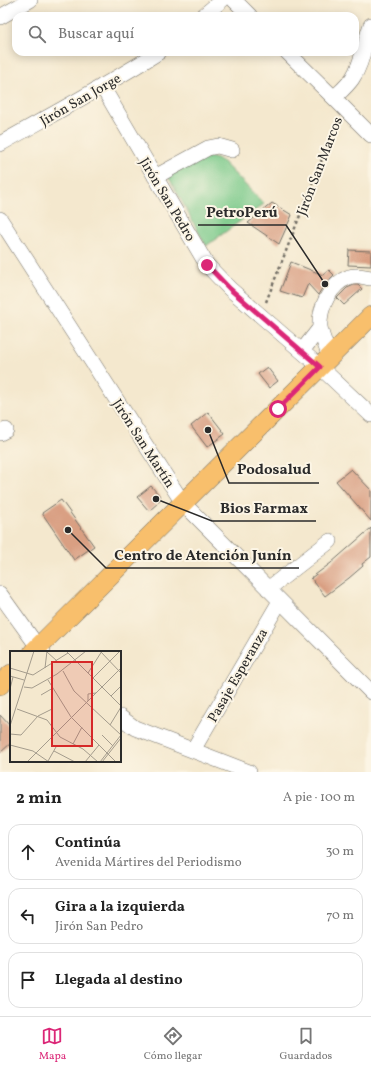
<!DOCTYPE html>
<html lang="es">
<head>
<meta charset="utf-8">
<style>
	body { margin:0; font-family:Vollkorn,serif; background:#f6f6f6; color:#222 }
	.stop { position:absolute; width:12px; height:12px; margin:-9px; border:3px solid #db2777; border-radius:50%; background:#fff }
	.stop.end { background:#db2777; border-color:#fff; box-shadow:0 1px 4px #0008 }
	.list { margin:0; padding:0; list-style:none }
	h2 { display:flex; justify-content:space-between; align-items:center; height:52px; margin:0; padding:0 16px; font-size:17px }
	h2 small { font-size:13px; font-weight:400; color:#767676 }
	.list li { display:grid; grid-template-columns:26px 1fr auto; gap:12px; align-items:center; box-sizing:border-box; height:56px; margin:0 8px 8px; padding:0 8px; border:1px solid #e0e0e0; border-radius:12px }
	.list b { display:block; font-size:15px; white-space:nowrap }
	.list p { margin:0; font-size:13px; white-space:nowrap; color:#767676 }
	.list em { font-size:13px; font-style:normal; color:#767676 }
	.icon { flex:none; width:22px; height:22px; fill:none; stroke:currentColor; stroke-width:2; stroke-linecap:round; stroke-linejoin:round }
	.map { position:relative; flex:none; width:371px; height:772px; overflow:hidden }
	.search { position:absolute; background:#fff; box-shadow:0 2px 10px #0003; left:12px; right:12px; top:12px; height:44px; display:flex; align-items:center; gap:10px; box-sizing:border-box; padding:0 14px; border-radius:12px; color:#767676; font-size:15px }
	.sheet { height:244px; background:#fff }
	nav { display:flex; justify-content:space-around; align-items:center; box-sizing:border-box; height:56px; border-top:1px solid #e0e0e0; background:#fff; font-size:11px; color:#767676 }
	nav a { display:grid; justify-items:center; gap:2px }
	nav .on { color:#db2777 }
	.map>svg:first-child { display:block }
	.green { fill:#79c989; stroke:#527a5a }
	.building { fill:#d99f82 }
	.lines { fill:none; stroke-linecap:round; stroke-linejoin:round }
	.minor-casing { stroke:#716d64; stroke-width:16 }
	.major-casing { stroke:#716d64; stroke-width:20 }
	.path { stroke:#716d64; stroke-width:2.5; stroke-dasharray:3 3; stroke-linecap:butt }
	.minor { stroke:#fff; stroke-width:15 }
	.major { stroke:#f8bf6c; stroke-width:19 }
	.route { stroke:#db2777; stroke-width:5 }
	.labels { text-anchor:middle; stroke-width:4; stroke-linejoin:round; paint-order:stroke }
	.street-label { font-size:14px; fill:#2b2b2b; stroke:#fcf5e5 }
	.inset-road { fill:none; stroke:#a49c8d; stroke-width:1 }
	.view { fill:#d62828; fill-opacity:0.15; stroke:#d62828; stroke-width:2 }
	.inset-edge { fill:none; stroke:#2b2b2b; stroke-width:2 }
	.leader { fill:none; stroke:#2b2b2b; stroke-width:1.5 }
	.callout-dot { fill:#2b2b2b; stroke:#fcf5e5; stroke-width:1.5 }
	.callout-label { font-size:15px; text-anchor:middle; font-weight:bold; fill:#2b2b2b; stroke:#fcf5e5; stroke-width:4; stroke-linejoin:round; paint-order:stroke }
</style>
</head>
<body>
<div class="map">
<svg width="371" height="772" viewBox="0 0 371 772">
	<rect width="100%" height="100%" fill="#fcf5e5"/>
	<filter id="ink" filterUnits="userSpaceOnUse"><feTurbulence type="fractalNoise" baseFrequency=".025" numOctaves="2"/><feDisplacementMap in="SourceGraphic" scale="8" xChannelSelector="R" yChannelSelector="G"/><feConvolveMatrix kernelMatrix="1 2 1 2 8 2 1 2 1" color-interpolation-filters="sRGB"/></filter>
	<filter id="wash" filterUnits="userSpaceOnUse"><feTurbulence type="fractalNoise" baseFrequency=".012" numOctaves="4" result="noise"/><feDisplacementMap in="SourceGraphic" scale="16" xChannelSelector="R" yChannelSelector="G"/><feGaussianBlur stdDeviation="0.9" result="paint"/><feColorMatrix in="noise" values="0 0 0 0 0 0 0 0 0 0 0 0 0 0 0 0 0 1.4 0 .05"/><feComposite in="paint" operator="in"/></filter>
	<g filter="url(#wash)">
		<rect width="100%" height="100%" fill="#f4e8ce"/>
		<path class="green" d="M210,157L222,161L264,204L206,246L168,176L191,163Z"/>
		<g id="blocks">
			<path class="building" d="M272,203L292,215L279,244L248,223Z
				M349,250L371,251V266L348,265Z
				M291,262L323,275L329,270L334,275L324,285L318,295L308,284L302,298L280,291Z
				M354,285H358L362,289L344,305L337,298L347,288Z
				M267,367L278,381L269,388L258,374Z
				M208,412L225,434L207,447L191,426Z
				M351,469L371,490V521L336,481Z
				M151,486L160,496L159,502L149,511L137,497Z
				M61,500L94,546L74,560L42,513Z
				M371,528V557L362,564L363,566L349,578L325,596L311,578L331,563Z
				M0,715L11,727V743L0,753Z"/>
		</g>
	</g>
	<g filter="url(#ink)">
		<use href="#blocks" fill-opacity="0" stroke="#716d64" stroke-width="1"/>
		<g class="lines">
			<defs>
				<path id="minor" d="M234,0L250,16
					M203,16L222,0
					M0,17L30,0
					M287,52L334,98L371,135
					M102,86L207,265L230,289L320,367L371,415
					M334,98C340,92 347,86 352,79C363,63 364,43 371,25
					M0,144C53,114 107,85 159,52
					M155,177L208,148L218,146L232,150
					M0,219L183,503L371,692
					M302,351L320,328
					M330,357C327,349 321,335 320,327C319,308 330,284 349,277C356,274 364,277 371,278
					M0,433L6,430
					M268,589L330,541
					M0,594L38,647L43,652
					M120,717L135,728L249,772
					M193,750L280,601"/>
				<path id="major" d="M33,652L371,316
					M0,685L11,674"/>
			</defs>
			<use href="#minor" class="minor-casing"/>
			<use href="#major" class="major-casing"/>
			<path class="path" d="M266,302L337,121"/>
			<use href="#minor" class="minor"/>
			<use href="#major" class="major"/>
		</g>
	</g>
	<g class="lines" filter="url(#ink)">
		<path class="route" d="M207,265L230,289L320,367L278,409"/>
	</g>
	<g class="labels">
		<g class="street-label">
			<text transform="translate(80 99) rotate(-30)" y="5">Jirón San Jorge</text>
			<text transform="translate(319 166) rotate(-69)" y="5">Jirón San Marcos</text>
			<text transform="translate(168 199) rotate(59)" y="5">Jirón San Pedro</text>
			<text transform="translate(144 443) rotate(57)" y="5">Jirón San Martín</text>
			<text transform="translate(237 675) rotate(-60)" y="5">Pasaje Esperanza</text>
		</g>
	</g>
	<g transform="translate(10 651)">
		<rect width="111" height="111" fill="#f4e8ce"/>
		<path class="inset-road" d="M56,0L111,55M90,0L111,22M37,1L47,10M0,17L23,24L58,2M35,17L37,0M53,20L64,40L111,84M78,22L92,0M0,25L14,29M83,27L110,0M38,29L61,66L106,111M14,36L22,37L47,23L76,0M0,38L3,26M31,44L43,37M101,45L111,35M78,50V43L86,42M7,58L37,69L50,86L73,98L88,111M100,74L111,56M0,75L24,0M0,83L11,84L28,65L42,58M92,84L103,95M63,93L72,76M0,94L23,100L39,111M44,100L65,111M38,110L46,96M17,111L111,17M75,111L89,94M90,111L111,84M92,111L111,87"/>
		<path class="view" d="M42,11H82V95H42Z"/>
		<rect width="111" height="111" class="inset-edge"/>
	</g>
	<path class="leader" d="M325 284L286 225H198M208 430L229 483H319M156 499L212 521H316M68 530L106 568H299"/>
	<g class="callout-dot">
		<circle cx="325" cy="284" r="4"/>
		<circle cx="208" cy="430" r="4"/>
		<circle cx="156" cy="499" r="4"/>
		<circle cx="68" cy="530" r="4"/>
	</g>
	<g class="callout-label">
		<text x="242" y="217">PetroPerú</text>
		<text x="274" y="474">Podosalud</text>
		<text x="264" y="513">Bios Farmax</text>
		<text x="203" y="560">Centro de Atención Junín</text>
	</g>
</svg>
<div class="stop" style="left:278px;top:409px"></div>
<div class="stop end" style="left:207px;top:265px"></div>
<div class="search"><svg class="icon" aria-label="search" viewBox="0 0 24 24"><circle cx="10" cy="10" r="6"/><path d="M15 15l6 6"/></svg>Buscar aquí</div>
</div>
<section class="sheet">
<h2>2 min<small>A pie · 100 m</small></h2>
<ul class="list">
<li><svg class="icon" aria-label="ahead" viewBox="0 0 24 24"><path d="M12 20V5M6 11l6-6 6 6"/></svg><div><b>Continúa</b><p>Avenida Mártires del Periodismo</p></div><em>30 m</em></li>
<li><svg class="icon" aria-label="left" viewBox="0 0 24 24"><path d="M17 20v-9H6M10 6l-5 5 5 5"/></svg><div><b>Gira a la izquierda</b><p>Jirón San Pedro</p></div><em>70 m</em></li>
<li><svg class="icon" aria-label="arrive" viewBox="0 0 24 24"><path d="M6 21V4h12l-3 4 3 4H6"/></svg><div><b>Llegada al destino</b></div></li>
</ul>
</section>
<nav>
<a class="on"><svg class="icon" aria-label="map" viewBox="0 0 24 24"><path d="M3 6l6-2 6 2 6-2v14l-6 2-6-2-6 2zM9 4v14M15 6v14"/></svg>Mapa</a>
<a><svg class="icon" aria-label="directions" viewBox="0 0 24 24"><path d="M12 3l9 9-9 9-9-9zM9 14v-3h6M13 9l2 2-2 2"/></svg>Cómo llegar</a>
<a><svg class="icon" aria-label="saved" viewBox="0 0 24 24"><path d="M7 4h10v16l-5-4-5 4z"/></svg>Guardados</a>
</nav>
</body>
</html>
